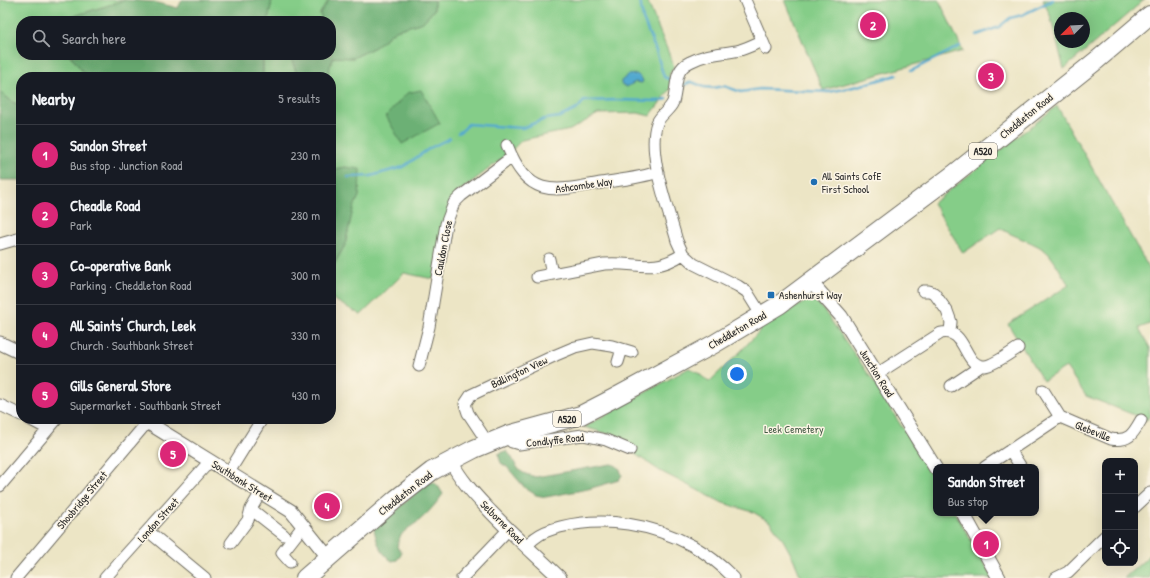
<!DOCTYPE html>
<html lang="en">
<head>
<meta charset="utf-8">
<style>
	body { margin:0; font-family:"Patrick Hand",sans-serif; background:#20242c; color:#f1f3f6 }
	.controls { position:absolute; right:12px; bottom:12px; display:grid; overflow:hidden; border-radius:8px; box-shadow:0 4px 16px #0002 }
	.controls button { width:36px; height:36px; display:grid; place-items:center; padding:0; border:0; border-bottom:1px solid #363941; background:#171b24; color:#f1f3f6; font:20px sans-serif }
	.compass { position:absolute; left:1054px; top:12px; width:36px; height:36px; border-radius:50%; background:#171b24; box-shadow:0 4px 16px #0002; rotate:246deg }
	.you { position:absolute; left:737px; top:374px; width:14px; height:14px; margin:-10px; border:3px solid #fff; border-radius:50%; background:#1a73e8; box-shadow:0 0 0 6px #1a73e833 }
	.badge { display:grid; place-items:center; width:26px; height:26px; border-radius:50%; background:#db2777; color:#fff; font-size:13px; font-weight:700 }
	.pin { position:absolute; translate:-50% -50%; border:2px solid #fff; box-shadow:0 1px 4px #0006 }
	.popup { position:absolute; left:933px; top:464px; width:106px; height:52px; box-sizing:border-box; display:grid; place-content:center; border-radius:8px; background:#171b24; filter:drop-shadow(0 1px 3px #0005); font-size:13px; white-space:nowrap; color:#9ea1a6 }
	.popup b { font-size:15px; color:#f1f3f6 }
	.popup::after { content:''; position:absolute; left:50%; top:100%; margin-left:-8px; border:8px solid transparent; border-top-color:#171b24 }
	.list { margin:0; padding:0; list-style:none }
	h2 { display:flex; justify-content:space-between; align-items:center; height:52px; margin:0; padding:0 16px; font-size:17px }
	h2 small { font-size:13px; font-weight:400; color:#9ea1a6 }
	.list li { display:grid; grid-template-columns:26px 1fr auto; gap:12px; align-items:center; box-sizing:border-box; height:60px; padding:0 16px; border-top:1px solid #363941 }
	.list b { display:block; font-size:15px; white-space:nowrap }
	.list p { margin:0; font-size:13px; white-space:nowrap; color:#9ea1a6 }
	.list em { font-size:13px; font-style:normal; color:#9ea1a6 }
	.icon { flex:none; width:22px; height:22px; fill:none; stroke:currentColor; stroke-width:2; stroke-linecap:round; stroke-linejoin:round }
	.map { position:relative; flex:none; width:1150px; height:578px; overflow:hidden }
	.search { position:absolute; background:#171b24; box-shadow:0 4px 16px #0002; left:16px; top:16px; width:320px; height:44px; display:flex; align-items:center; gap:10px; box-sizing:border-box; padding:0 14px; border-radius:16px; color:#9ea1a6; font-size:15px }
	.panel { position:absolute; background:#171b24; box-shadow:0 4px 16px #0002; left:16px; top:72px; width:320px; height:352px; border-radius:16px }
	.map>svg:first-child { display:block }
	.green { fill:#85cd88; stroke:#587c5a; fill-rule:evenodd }
	.forest { fill:#6cb074; stroke:#4c6e50 }
	.water { fill:#53a9cf; stroke:#3f6a7d }
	.lines { fill:none; stroke-linecap:round; stroke-linejoin:round }
	.stream { stroke:#53a9cf; stroke-width:2.5 }
	.minor-casing { stroke:#6f6c61; stroke-width:13 }
	.tertiary-casing { stroke:#6f6c61; stroke-width:15 }
	.trunk-casing { stroke:#6f6c61; stroke-width:20 }
	.minor { stroke:#fff; stroke-width:11 }
	.tertiary { stroke:#fff; stroke-width:13 }
	.trunk { stroke:#fff; stroke-width:18 }
	.poi-dot { fill:#1f6fb2; stroke:#fcf5e5; stroke-width:1.5 }
	.labels { text-anchor:middle; stroke-width:3; stroke-linejoin:round; paint-order:stroke }
	.shield { fill:#fcf5e5; stroke:#6a6863; stroke-width:1 }
	.shield-label { font-size:10px; font-weight:bold; fill:#2b2b2b }
	.street-label { font-size:11px; fill:#2b2b2b; stroke:#fcf5e5 }
	.poi-label { font-size:11px; fill:#2b2b2b; stroke:#fcf5e5; text-anchor:start }
	.park-label { font-size:11px; fill:#465c47; stroke:#fcf5e5 }
</style>
</head>
<body>
<div class="map">
<svg width="1150" height="578" viewBox="0 0 1150 578">
	<rect width="100%" height="100%" fill="#fcf5e5"/>
	<filter id="ink" filterUnits="userSpaceOnUse"><feTurbulence type="fractalNoise" baseFrequency=".025" numOctaves="2"/><feDisplacementMap in="SourceGraphic" scale="8" xChannelSelector="R" yChannelSelector="G"/><feConvolveMatrix kernelMatrix="1 2 1 2 8 2 1 2 1" color-interpolation-filters="sRGB"/></filter>
	<filter id="wash" filterUnits="userSpaceOnUse"><feTurbulence type="fractalNoise" baseFrequency=".012" numOctaves="4" result="noise"/><feDisplacementMap in="SourceGraphic" scale="16" xChannelSelector="R" yChannelSelector="G"/><feGaussianBlur stdDeviation="0.9" result="paint"/><feColorMatrix in="noise" values="0 0 0 0 0 0 0 0 0 0 0 0 0 0 0 0 0 1.4 0 .05"/><feComposite in="paint" operator="in"/></filter>
	<g filter="url(#wash)">
		<rect width="100%" height="100%" fill="#ece5c5"/>
		<path class="green" d="M0,0H125L68,18L67,21H21V55H70L87,77H21V104L14,103L0,92Z
			M272,0H329L320,13L323,21H268Z
			M434,0H647L674,66L669,75L671,88L650,116L638,113L598,114L570,130L522,140L507,155L457,193L433,279L404,273L361,315L331,298V270L345,245L353,209L359,196L345,167L331,170V77H326L333,57L353,58L375,47L396,30L423,22L434,10Z
			M785,0H939L963,51L823,90Z
			M1043,0H1144L1064,69L1050,15ZM1060,18H1084V42H1060Z
			M263,55H290L298,77H263Z
			M1057,106L1150,270V324L1139,328L1150,348V415L1147,420L1086,396L1066,367L1043,381L1008,324L1069,285C1062,275 1056,262 1048,253C1038,243 1013,237 1000,228L963,253L933,203Z
			M807,301H813L820,305L874,382L936,482V513H955L993,578H801L794,560L782,538L770,522L753,512L723,503L660,471L635,454L637,448L615,436L584,427L689,368L698,373L709,382L741,351L765,325Z
			M1150,555V578H1124Z"/>
		<path class="forest" d="M125,0L154,2L178,8L182,0H272L268,21H67L68,18Z
			M329,0H434V10L423,22L396,30L375,47L353,58L333,57L327,77H298L290,55H331V21H323L320,14Z
			M70,55H263V77H87Z
			M421,90L440,123L402,144L386,116L407,93Z
			M0,92L14,103L21,104V180H0Z
			M345,167L360,169L359,196L353,209L345,245L331,270V170Z
			M506,451C514,457 512,461 518,468C522,474 529,475 536,477L611,464C618,465 620,469 622,475L619,480L588,489L546,497L536,495L525,488L507,467L501,463L498,454Z
			M434,482L438,486L443,494C437,503 428,513 420,520C409,529 399,531 397,547L401,552V555L397,560L392,561C381,554 376,541 374,529L428,483Z"/>
		<path class="water" d="M637,74L643,80L642,83L635,82L627,87L621,84V81L628,75Z"/>
		<g class="lines">
			<path class="stream" d="M640,0L643,19L656,51L664,77L669,79
				M977,35L999,27L1010,18L1022,15L1053,0
				M911,71L960,46
				M683,85L692,82L704,87L713,88L724,86L741,92L760,89L829,92L858,86L897,75
				M458,133L464,129L468,124L522,128L545,119L560,117L577,109L584,101L618,100L658,101L667,99
				M348,177L371,176L403,167L430,148L450,138"/>
		</g>
	</g>
	<g filter="url(#ink)">
		<g class="lines">
			<defs>
				<path id="minor" d="M745,0L766,49
					M507,145C528,198 552,192 601,183C620,180 640,178 658,172
					M0,244L21,238
					M549,259L552,274
					M537,277L604,264C637,261 651,275 683,254
					M923,291H929L934,293L947,311L951,322L950,332
					M762,316L747,292L738,286L694,264L683,254L677,241C669,211 646,153 657,123C660,115 670,110 673,102C678,86 673,70 690,62C706,53 723,54 740,50C747,48 755,44 762,41
					M618,362L622,349
					M419,366L429,327L446,224L454,203L461,196L512,157
					M877,374L941,333C967,327 963,368 985,366C994,365 1010,353 1018,348
					M951,386L978,368L979,365
					M1043,390L1060,417L1111,439C1129,442 1133,434 1141,420
					M0,405L21,415
					M29,419L48,429
					M505,436L512,442L519,444L583,435L606,440L630,450
					M488,443L468,413L465,404L471,395L556,355L575,347L593,343L612,346L632,352
					M1010,450L1021,467
					M985,467L1060,417
					M229,472L262,419
					M0,486L57,419
					M1135,507L1150,493
					M251,509L284,535
					M148,531L205,578
					M231,543L248,520L251,509L261,492
					M526,547C529,544 532,540 535,538C542,532 552,529 560,527C605,516 653,524 693,546C709,555 722,566 734,578
					M290,562L282,553L303,526
					M16,578L150,419
					M105,578L210,461
					M462,578L508,530
					M1056,578L1068,572L1105,536"/>
				<path id="tertiary" d="M811,282L841,316L936,469
					M0,343L21,353
					M142,419L291,511L328,557
					M451,461C461,481 476,496 491,512C513,535 537,556 560,578
					M963,513L999,578"/>
				<path id="trunk" d="M305,578L396,499L432,471L474,449L508,435L581,415L614,398L714,344L779,305L954,174L1097,60L1150,15"/>
			</defs>
			<use href="#minor" class="minor-casing"/>
			<use href="#tertiary" class="tertiary-casing"/>
			<use href="#trunk" class="trunk-casing"/>
			<use href="#minor" class="minor"/>
			<use href="#tertiary" class="tertiary"/>
			<use href="#trunk" class="trunk"/>
		</g>
	</g>
	<g class="poi-dot">
		<circle cx="814" cy="182" r="4"/>
		<rect x="767" y="291" width="8" height="8" rx="2"/>
	</g>
	<g class="labels">
		<g class="shield">
			<rect x="969" y="143" width="28" height="16" rx="3"/>
			<rect x="553" y="411" width="28" height="16" rx="3"/>
		</g>
		<g class="shield-label">
			<text x="983" y="155">A520</text>
			<text x="567" y="423">A520</text>
		</g>
		<g class="street-label">
			<text transform="translate(1026 116) rotate(-39)" y="4">Cheddleton Road</text>
			<text transform="translate(584 185) rotate(-8)" y="4">Ashcombe Way</text>
			<text transform="translate(443 248) rotate(-79)" y="4">Cauldon Close</text>
			<text transform="translate(737 330) rotate(-30)" y="4">Cheddleton Road</text>
			<text transform="translate(519 372) rotate(-25)" y="4">Ballington View</text>
			<text transform="translate(877 373) rotate(58)" y="4">Junction Road</text>
			<text transform="translate(1093 431) rotate(22)" y="4">Glebeville</text>
			<text transform="translate(555 440) rotate(-6)" y="4">Condlyffe Road</text>
			<text transform="translate(242 481) rotate(32)" y="4">Southbank Street</text>
			<text transform="translate(405 493) rotate(-38)" y="4">Cheddleton Road</text>
			<text transform="translate(82 500) rotate(-50)" y="4">Shoobridge Street</text>
			<text transform="translate(158 520) rotate(-48)" y="4">London Street</text>
			<text transform="translate(502 522) rotate(45)" y="4">Selborne Road</text>
		</g>
		<g class="poi-label">
			<text x="822" y="180">All Saints CofE<tspan x="822" dy="13">First School</tspan></text>
			<text x="779" y="299">Ashenhurst Way</text>
		</g>
		<g class="park-label">
			<text x="794" y="433">Leek Cemetery</text>
		</g>
	</g>
</svg>
<div class="controls">
<button>+</button>
<button>−</button>
<button><svg class="icon" aria-label="locate" viewBox="0 0 24 24"><circle cx="12" cy="12" r="6"/><path d="M12 2v4M12 18v4M2 12h4M18 12h4"/></svg></button>
</div>
<svg class="compass" viewBox="-18 -18 36 36"><path d="M0-13l5 13h-10z" fill="#e53935"/><path d="M0 13l5-13h-10z" fill="#9ea1a6"/></svg>
<div class="you"></div>
<div class="pin badge" style="left:986px;top:544px">1</div>
<div class="popup"><b>Sandon Street</b>Bus stop</div>
<div class="pin badge" style="left:873px;top:25px">2</div>
<div class="pin badge" style="left:991px;top:76px">3</div>
<div class="pin badge" style="left:327px;top:506px">4</div>
<div class="pin badge" style="left:173px;top:454px">5</div>
<div class="search"><svg class="icon" aria-label="search" viewBox="0 0 24 24"><circle cx="10" cy="10" r="6"/><path d="M15 15l6 6"/></svg>Search here</div>
<section class="panel">
<h2>Nearby<small>5 results</small></h2>
<ul class="list">
<li><span class="badge">1</span><div><b>Sandon Street</b><p>Bus stop · Junction Road</p></div><em>230 m</em></li>
<li><span class="badge">2</span><div><b>Cheadle Road</b><p>Park</p></div><em>280 m</em></li>
<li><span class="badge">3</span><div><b>Co-operative Bank</b><p>Parking · Cheddleton Road</p></div><em>300 m</em></li>
<li><span class="badge">4</span><div><b>All Saints' Church, Leek</b><p>Church · Southbank Street</p></div><em>330 m</em></li>
<li><span class="badge">5</span><div><b>Gills General Store</b><p>Supermarket · Southbank Street</p></div><em>430 m</em></li>
</ul>
</section>
</div>
</body>
</html>
